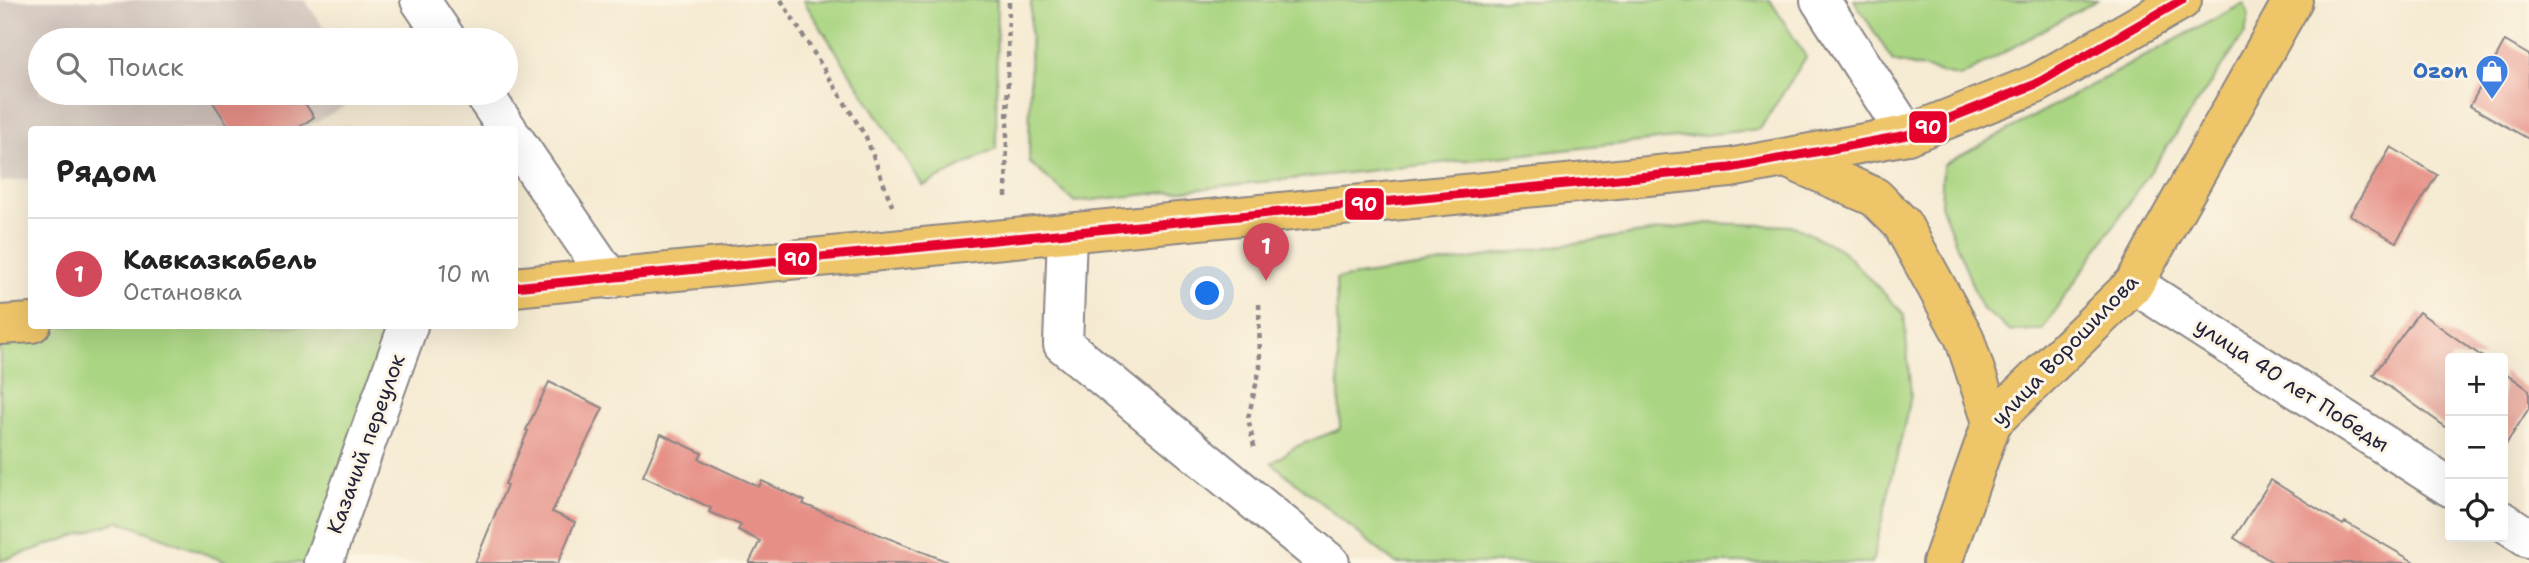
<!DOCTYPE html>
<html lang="ru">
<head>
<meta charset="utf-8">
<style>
	body { margin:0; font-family:"Shantell Sans",sans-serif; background:#f6f6f6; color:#222 }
	.controls { position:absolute; right:21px; bottom:21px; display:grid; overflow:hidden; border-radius:7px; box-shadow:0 7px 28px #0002 }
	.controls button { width:63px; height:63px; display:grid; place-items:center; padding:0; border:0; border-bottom:2px solid #e0e0e0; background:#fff; color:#222; font:35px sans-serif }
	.you { position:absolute; left:1208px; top:294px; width:24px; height:24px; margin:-18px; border:5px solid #fff; border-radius:50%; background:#1a73e8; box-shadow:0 0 0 10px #1a73e833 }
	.badge { display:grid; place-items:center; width:46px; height:46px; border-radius:50%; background:#d1495b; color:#fff; font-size:23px; font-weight:700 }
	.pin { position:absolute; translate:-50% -58px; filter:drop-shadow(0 2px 4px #0008) }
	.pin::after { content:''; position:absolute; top:37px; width:24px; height:21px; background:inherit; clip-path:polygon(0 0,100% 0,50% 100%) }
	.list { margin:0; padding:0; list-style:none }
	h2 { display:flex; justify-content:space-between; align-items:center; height:91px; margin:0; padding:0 28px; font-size:30px }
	h2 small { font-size:23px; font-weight:400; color:#767676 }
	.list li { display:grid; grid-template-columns:46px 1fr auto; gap:21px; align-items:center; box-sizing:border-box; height:112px; padding:0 28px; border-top:2px solid #e0e0e0 }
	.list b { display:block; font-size:26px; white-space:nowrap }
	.list p { margin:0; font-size:23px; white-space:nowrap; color:#767676 }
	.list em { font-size:23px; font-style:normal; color:#767676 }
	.icon { flex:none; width:38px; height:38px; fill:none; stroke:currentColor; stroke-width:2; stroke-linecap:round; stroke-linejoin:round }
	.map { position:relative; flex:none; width:2529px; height:563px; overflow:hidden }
	.search { position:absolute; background:#fff; box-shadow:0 7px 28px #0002; left:28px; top:28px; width:490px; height:77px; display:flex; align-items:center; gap:18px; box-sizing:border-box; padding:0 24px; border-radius:38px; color:#767676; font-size:26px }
	.panel { position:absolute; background:#fff; box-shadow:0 7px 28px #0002; left:28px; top:126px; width:490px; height:203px; border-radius:7px }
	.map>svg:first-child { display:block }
	.industrial { fill:#cec1ba }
	.grass { fill:#aad582; stroke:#667c5e; stroke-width:2 }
	.building { fill:#e68f86 }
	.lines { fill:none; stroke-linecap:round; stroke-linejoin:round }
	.minor-casing { stroke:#8c8686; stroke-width:42 }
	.major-casing { stroke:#8c8686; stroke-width:42 }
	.path { stroke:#8c8686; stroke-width:4.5; stroke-dasharray:5 5; stroke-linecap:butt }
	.minor { stroke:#fff; stroke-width:38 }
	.major { stroke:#eec569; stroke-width:38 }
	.bus-1-casing { stroke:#fcf5e5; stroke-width:14 }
	.bus-1 { stroke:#e4002b; stroke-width:9 }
	.labels { text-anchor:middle; stroke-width:6; stroke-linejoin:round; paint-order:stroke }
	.shop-label { font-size:21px; font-weight:bold; fill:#366cbe; stroke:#fcf5e5; text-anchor:end }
	.street-label { font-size:21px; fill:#22223b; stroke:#fcf5e5 }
	.line-badge { stroke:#fcf5e5; stroke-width:2.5 }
	.badge-label { font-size:19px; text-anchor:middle; font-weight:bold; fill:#fff }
</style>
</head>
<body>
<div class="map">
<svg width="2529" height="563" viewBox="0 0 2529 563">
	<rect width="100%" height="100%" fill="#fcf5e5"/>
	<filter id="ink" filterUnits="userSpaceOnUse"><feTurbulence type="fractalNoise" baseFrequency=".0143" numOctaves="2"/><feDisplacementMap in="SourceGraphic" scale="14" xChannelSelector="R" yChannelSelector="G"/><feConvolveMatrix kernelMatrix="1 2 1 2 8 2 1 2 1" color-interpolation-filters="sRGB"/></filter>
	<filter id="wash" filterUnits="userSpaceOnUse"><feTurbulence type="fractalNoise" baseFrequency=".00686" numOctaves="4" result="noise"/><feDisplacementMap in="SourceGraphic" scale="28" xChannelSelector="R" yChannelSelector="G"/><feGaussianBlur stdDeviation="1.57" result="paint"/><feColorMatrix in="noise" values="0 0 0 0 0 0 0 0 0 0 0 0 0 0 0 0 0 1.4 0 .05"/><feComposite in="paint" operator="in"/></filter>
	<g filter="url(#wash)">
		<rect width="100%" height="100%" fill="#f5ead1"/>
		<path class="industrial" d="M0,0H305L332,40H40V93L367,94L303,129L32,130L31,179L0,182Z"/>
		<path class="grass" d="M803,0H997L996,149L923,186Z
			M1031,0H1770L1806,57L1760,129L1075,202L1029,162Z
			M1854,0H2097L1960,77L1893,61Z
			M2244,3L2249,16L2245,33L2042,330L2011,331L1981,308L1941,205L1943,165Z
			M1709,223L1794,226L1842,250L1904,314L1911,396L1872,563H1395L1272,463L1295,447L1340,429L1336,279Z
			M0,325L32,326H408L323,563H229L119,521L0,561Z"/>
		<g id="blocks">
			<path class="building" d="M2505,41L2529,55V139L2470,106Z
				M207,93H298L314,117L295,130H231Z
				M2391,147L2437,175L2396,242L2350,215Z
				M2419,312L2484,358H2450V430L2373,375Z
				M2503,371L2529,390V408L2503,449Z
				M549,382L603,408L552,512L575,522L558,563H475L507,485L505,484L528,431L526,430Z
				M661,434L702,453L699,459L759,487L762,481L805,501L803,504L946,561L945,563H749L760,541L738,530L741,525L709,512L711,508L643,476Z
				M2271,480L2343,525L2345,522L2416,563H2274L2234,538Z"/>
		</g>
	</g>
	<g filter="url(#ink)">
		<use href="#blocks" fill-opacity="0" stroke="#8c8686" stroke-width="2"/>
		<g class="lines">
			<defs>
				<path id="minor" d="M420,0L447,40
					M1820,0L1907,135
					M483,93L508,130
					M514,139L610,279
					M1067,234L1063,344L1330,563
					M2134,284L2450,487
					M2503,521L2529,538
					M323,563L408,326"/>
				<path id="major" d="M1786,158L1875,197L1902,224L1964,337L1992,422
					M514,287L1730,168L1907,135L2036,84L2182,0
					M0,325L32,323
					M1942,563L1992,422L2134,284L2293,0"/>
			</defs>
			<use href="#minor" class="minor-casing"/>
			<use href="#major" class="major-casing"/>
			<path class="path" d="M781,0L866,137L893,208
				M1006,197L1009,0
				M1254,447L1248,418L1260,368L1259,300"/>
			<use href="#minor" class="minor"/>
			<use href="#major" class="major"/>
			<defs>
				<path id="bus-1" d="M514,287L1730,168L1907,135L2036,84L2182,0"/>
			</defs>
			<use href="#bus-1" class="bus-1-casing"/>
			<use href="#bus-1" class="bus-1"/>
		</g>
	</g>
	<defs>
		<symbol id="shop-pin" viewBox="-11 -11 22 30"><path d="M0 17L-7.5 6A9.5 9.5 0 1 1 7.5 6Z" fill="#3f7fe0" stroke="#fcf5e5"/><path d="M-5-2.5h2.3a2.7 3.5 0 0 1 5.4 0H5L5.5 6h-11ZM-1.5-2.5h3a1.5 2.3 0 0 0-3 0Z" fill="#fff"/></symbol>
	</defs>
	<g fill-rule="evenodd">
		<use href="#shop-pin" x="2473" y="52" width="38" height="52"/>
	</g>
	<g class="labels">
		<g class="shop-label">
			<text x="2468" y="78">Ozon</text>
		</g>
		<g class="street-label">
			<text transform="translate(2065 350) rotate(-46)" y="7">улица Ворошилова</text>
			<text transform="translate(2292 385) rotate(33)" y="7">улица 40 лет Победы</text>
			<text transform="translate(366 444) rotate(-70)" y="7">Казачий переулок</text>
		</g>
	</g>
	<g class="line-badge">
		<rect x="1908" y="110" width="40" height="34" rx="7" fill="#e4002b"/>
		<rect x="1344" y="187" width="41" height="34" rx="7" fill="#e4002b"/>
		<rect x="777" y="242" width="41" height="34" rx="7" fill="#e4002b"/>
	</g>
	<g class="badge-label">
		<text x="1928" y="134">90</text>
		<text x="1364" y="211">90</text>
		<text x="797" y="266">90</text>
	</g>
</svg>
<div class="controls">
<button>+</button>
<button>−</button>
<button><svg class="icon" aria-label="locate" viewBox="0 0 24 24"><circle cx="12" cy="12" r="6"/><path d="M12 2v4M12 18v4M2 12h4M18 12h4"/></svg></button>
</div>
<div class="you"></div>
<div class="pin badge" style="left:1266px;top:281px">1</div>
<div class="search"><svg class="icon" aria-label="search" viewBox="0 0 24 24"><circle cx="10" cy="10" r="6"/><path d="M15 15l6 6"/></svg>Поиск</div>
<section class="panel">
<h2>Рядом<small></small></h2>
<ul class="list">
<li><span class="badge">1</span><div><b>Кавказкабель</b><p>Остановка</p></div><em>10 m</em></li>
</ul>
</section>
</div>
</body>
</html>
